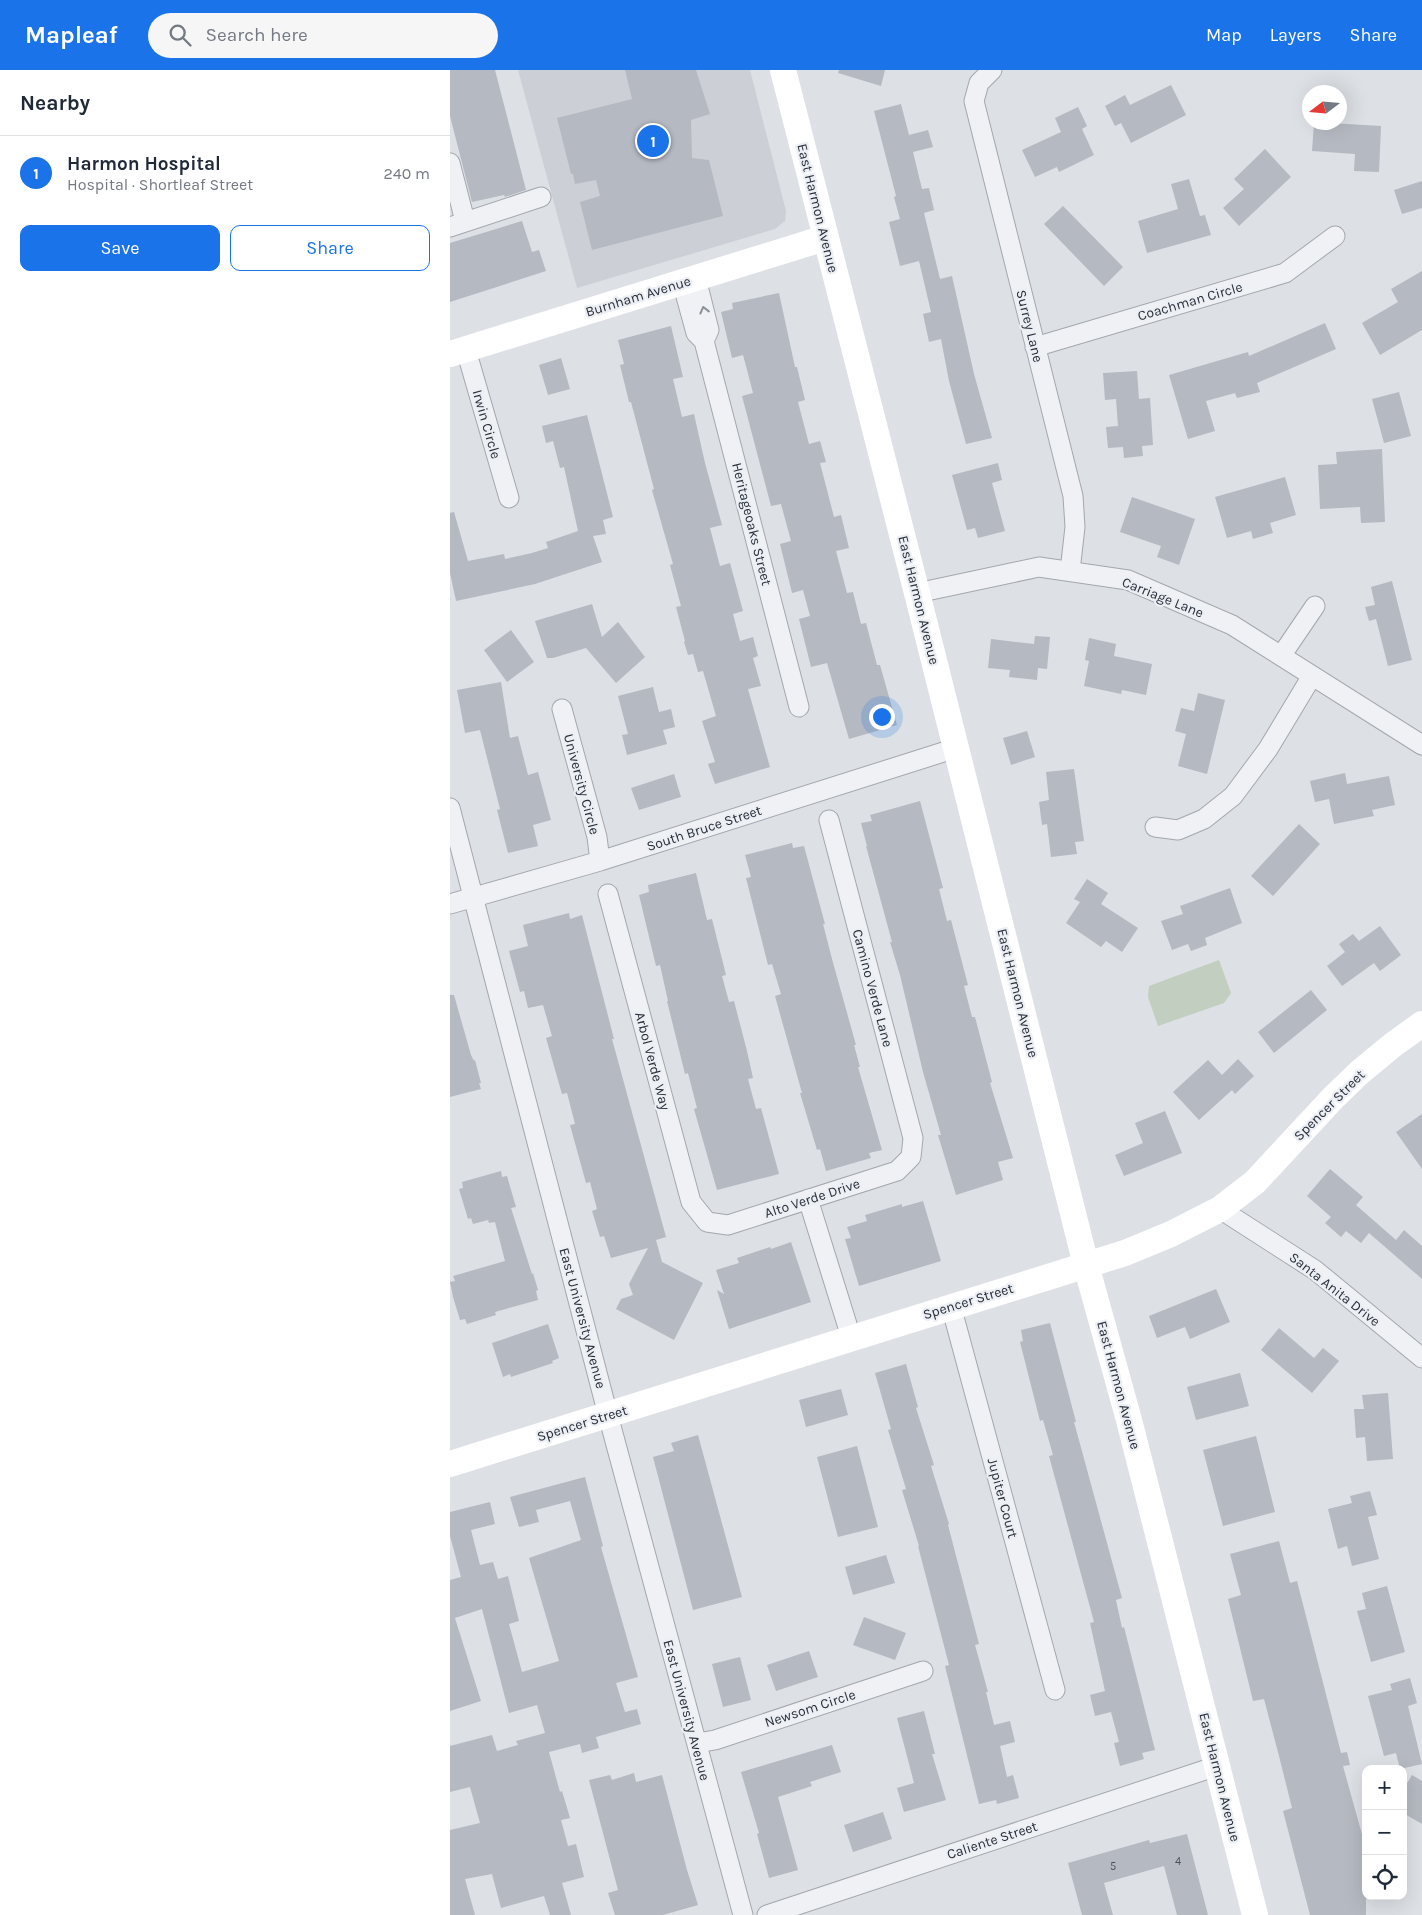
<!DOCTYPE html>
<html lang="en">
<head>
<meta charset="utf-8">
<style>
	body { margin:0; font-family:Karla,sans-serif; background:#f6f6f7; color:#1f2937 }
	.controls { position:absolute; right:15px; bottom:15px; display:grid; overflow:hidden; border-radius:10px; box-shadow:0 5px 20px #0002 }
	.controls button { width:45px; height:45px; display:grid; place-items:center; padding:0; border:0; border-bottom:1px solid #e0e1e3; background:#fff; color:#1f2937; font:25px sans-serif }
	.compass { position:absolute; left:852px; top:15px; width:45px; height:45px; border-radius:50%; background:#fff; box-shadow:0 5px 20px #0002; rotate:254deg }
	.you { position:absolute; left:431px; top:646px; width:18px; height:18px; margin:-12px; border:4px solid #fff; border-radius:50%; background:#1a73e8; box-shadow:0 0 0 8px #1a73e833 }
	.badge { display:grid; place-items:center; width:32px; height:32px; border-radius:50%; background:#1a73e8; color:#fff; font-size:16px; font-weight:700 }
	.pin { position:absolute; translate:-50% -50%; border:2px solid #fff; box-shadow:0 1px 5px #0006 }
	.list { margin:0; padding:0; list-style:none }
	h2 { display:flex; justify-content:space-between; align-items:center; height:65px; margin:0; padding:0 20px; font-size:21px }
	h2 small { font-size:16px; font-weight:400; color:#747a83 }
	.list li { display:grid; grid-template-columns:32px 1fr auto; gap:15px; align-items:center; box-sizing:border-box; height:75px; padding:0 20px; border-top:1px solid #e0e1e3 }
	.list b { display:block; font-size:19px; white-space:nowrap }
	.list p { margin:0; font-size:16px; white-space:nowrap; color:#747a83 }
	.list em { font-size:16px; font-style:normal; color:#747a83 }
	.actions { display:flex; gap:10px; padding:15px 20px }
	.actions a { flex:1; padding:11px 0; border:1px solid #1a73e8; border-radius:10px; text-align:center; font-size:18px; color:#1a73e8 }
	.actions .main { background:#1a73e8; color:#fff }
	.icon { flex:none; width:28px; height:28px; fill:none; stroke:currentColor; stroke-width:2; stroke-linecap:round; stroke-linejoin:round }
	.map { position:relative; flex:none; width:972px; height:1845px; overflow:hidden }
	header { display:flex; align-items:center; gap:30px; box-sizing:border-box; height:70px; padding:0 25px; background:#1a73e8; color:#fff }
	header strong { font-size:24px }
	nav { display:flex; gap:28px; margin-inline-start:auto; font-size:18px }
	.search { width:350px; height:45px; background:#f6f6f7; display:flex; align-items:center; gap:12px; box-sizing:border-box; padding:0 18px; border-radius:28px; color:#747a83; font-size:19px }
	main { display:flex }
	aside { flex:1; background:#fff }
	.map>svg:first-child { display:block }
	.built { fill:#cccfd6 }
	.green { fill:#c2cebf }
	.building { fill:#b5b9c1 }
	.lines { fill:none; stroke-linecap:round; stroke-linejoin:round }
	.street-casing { stroke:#a3a7ae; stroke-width:21 }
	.street { stroke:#eff1f4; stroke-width:19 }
	.secondary { stroke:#fff; stroke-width:26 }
	.oneway { stroke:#8c9097 }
	.labels { text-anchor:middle; stroke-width:4.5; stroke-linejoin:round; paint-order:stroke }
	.number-label { font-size:11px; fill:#4b515c }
	.street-label { font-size:14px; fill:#282e3a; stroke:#eceff3 }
</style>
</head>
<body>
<header>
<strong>Mapleaf</strong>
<div class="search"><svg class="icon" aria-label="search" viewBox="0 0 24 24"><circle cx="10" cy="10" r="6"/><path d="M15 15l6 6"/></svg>Search here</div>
<nav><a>Map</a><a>Layers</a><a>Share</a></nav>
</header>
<main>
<aside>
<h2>Nearby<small></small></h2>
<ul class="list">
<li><span class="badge">1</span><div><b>Harmon Hospital</b><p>Hospital · Shortleaf Street</p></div><em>240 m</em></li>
</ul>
<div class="actions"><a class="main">Save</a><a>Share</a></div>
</aside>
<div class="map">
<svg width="972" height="1845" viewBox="0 0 972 1845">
	<rect width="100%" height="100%" fill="#dde0e5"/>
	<path class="built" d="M68,0H300L336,141L335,151L325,159L127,218Z"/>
	<path class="green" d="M769,890L781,923L774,933L708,956L698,927L699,916Z"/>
	<path class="building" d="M0,0H45L76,120L55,127L54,125L22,132L0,46Z
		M175,0H246L260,44L241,50L242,88L259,90L273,146L142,180L130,132L150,126L146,110L125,114L123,104H121L107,48L182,29Z
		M389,0H435L431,16L388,3Z
		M721,15L736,45L681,73L671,53L665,56L655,36L675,25L680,35Z
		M451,34L459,65L478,60L483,77L463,82L472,119L479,118L484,140L474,143L490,209L502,206L524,304L542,368L516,374L499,311L491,269L479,272L473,244L481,242L469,191L450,196L439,152L450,149L444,127L446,126L424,41Z
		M628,37L637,56L632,59L644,85L609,102L607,97L585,107L572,80L611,62L605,48Z
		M864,52L931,56L929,102L904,101L905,84L862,81Z
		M815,79L841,107L789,156L773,138L794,119L784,109Z
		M739,109L750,146L755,145L761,165L697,183L688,151L728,139L721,114Z
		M972,111V138L952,144L944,120Z
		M613,136L673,197L654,216L594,154Z
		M72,151L82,182L89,180L96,201L0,232V173Z
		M972,201V260L930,285L912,253L948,232L941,219Z
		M329,223L345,297H347L355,330L348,332L359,374L370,371L376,392L370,393L384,447L391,445L399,478L386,481L397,523L403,522L411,554L416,553L427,595H430L447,655L399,669L377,593L361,597L349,549L360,546L353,520L342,523L330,474L341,471L331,434L321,436L292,326L303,323L296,296L293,285L282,288L271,242L283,239L282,233Z
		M875,253L886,279L807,313L810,322L787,328L785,323L756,331L765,361L738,369L719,305L798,282L799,286Z
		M221,256L233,307L223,309L232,347L244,344L255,393L272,455L260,458L270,496L280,493L293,541L283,544L290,571L303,567L308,586L303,588L311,616L298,619L320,697L265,714L258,694L265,692L252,651L266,646L253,601L248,602L243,584L238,585L234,572L235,571L226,537L231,536L220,495L223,494L202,420L204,419L181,332H179L170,295L174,294L168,270Z
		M111,288L120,319L98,325L89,295Z
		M687,301L689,329L700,328L703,375L692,376L693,386L674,388L673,377L658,378L656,357L668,356L666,329L655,330L653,303Z
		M949,322L961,366L934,373L922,329Z
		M137,345L163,447L153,450L156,464L143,466L152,492L85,514L6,531L0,503V443L4,442L18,491L54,484L55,489L82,483L98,478L96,472L128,461L114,397L110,398L103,371L96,373L92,356Z
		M932,379L935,452L911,453L910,437L870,439L868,395L887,394L886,382Z
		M548,393L552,410L542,413L555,461L528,468L525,458L517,460L502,405Z
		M835,407L846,445L820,453L823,463L803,469L801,461L777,468L765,427Z
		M682,427L745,449L729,495L707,487L711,476L670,462Z
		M942,511L962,590L938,596L926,549L919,551L915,537L925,535L921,517Z
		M142,534L152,567L168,552L195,587L166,613L136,578L103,588H97L85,551Z
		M61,560L84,592L57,612L34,580Z
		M585,566L600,567L597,599L588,598L587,610L559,607L560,600L538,598L541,569L584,574Z
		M639,568L666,574L664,586L702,594L696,625L672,620L671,624L634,616L639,591L635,590Z
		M51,612L60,668L68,666L78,705L88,702L101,750L83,755L88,776L58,783L47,740L50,739L30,660L15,663L7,620Z
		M203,617L209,642L221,639L225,657L213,660L217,674L177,685L172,665L178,664L168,626Z
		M748,623L775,630L757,704L728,696L736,664L725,661L731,638L744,641Z
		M577,661L585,687L561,695L553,668Z
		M624,699L634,771L625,772L627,784L601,787L597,754L592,755L589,732L599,730L596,702Z
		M895,703L897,714L939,706L945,735L922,740L924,746L884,754L879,729L865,732L860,711Z
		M224,704L231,727L189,740L181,718Z
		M470,731L493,818L489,819L497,851L501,850L518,915L514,916L522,947H525L542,1012L540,1013L563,1088L548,1092L553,1110L506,1125L488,1065H491L473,1002L450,905L440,872H442L416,776H417L411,753L422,751L420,745Z
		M849,754L870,774L823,826L801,806Z
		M342,773L343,778L354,776L375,854H373L382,889L406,975H404L410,997H408L432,1080L419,1083L421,1088L376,1101L370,1079L367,1080L350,1023H352L325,926L331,924L322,894L318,895L296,808L301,807L295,785Z
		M246,803L257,850L262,849L276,905L272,906L279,932L284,931L297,981L303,1008L298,1009L306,1039L311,1038L329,1104L267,1120L244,1039L247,1038L238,1003L235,1004L217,931H218L210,895L206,896L189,825L199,822L198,815Z
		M637,809L658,823L651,834L688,858L672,882L656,871L651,877L616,853L630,832L624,829Z
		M780,818L792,853L755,868L757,875L741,881L738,874L722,880L711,851L733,844L730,836Z
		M119,843L120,849L132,845L164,969H162L216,1167L206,1170L212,1192L253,1213L224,1270L166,1239L171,1229L183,1225L179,1214L198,1178L161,1188L154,1166L150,1167L142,1141L147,1139L140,1112L136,1113L120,1055L125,1054L117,1023L112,1024L96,968L102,966L93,935L78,938L74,921L70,922L59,881L78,876L73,855Z
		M930,856L951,885L930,901L924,893L892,916L877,896L895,882L889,874L903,864L909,871Z
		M861,920L877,940L824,983L808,962Z
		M0,925H4L21,985L24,991L25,990L31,1013H29L31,1019L0,1027Z
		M788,989L804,1006L785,1024L782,1020L749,1050L723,1022L758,990L772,1005Z
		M715,1041L732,1083L674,1106L665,1085L693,1073L685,1053Z
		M972,1044V1099L946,1062Z
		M880,1099L913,1127L906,1135L946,1170L954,1160L972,1176V1209L919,1163L911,1173L896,1161L891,1167L875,1153L881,1147L857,1126Z
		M51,1101L52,1107L57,1106L66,1137L61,1138L82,1204L83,1203L88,1220L86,1221L88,1230L45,1242L46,1245L17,1254L15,1249L10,1250L3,1227L0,1212L5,1211L3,1206L55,1191L45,1152L39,1153L38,1150L23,1154L21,1148L18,1149L9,1119L13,1118L12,1112Z
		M473,1131L491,1191L409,1216L395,1169L401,1168L397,1157L417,1151L415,1145L452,1134V1137Z
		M341,1172L361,1232L279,1259L267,1220L274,1224L266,1200L289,1193L287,1188L320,1177L321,1179Z
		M766,1219L780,1252L740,1269L735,1257L707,1268L699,1246Z
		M600,1253L626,1352H624L672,1528L666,1530L672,1558L674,1557L705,1680L692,1683L694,1689L670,1696L664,1673L669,1672L661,1642L645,1646L640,1625L655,1621L640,1553L644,1552L599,1386L603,1385L593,1350L590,1351L570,1272L573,1271L571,1260Z
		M98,1254L109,1288L102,1291L103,1293L61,1307L60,1304L53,1307L42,1273Z
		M829,1258L864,1288L873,1278L889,1291L862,1323L811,1280Z
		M456,1294L468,1337L466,1338L484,1395L481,1396L499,1454L498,1455L529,1574L525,1575L538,1622H536L544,1655L560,1651L565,1672L550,1676L557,1707L563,1705L569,1728L547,1734L546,1730L529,1734L495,1596L499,1595L468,1476H469L452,1420L456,1419L438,1360L441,1359L425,1303Z
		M790,1303L799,1336L746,1350L737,1317Z
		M391,1319L398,1345L356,1357L349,1330Z
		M938,1323L943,1389L917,1391L915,1367L906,1368L904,1339H914L912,1325Z
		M248,1365L292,1527L243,1540L203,1387L224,1381L221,1373Z
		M806,1366L825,1442L773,1456L753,1380Z
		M407,1376L428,1457L388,1467L367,1387Z
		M135,1407L153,1476L151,1477L188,1607L166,1613L175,1642L187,1639L191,1654L146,1667L149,1678L132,1683L130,1674L99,1682L110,1722L112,1721L120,1748L111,1750L118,1776L126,1774L134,1807L112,1813L121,1845H100L94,1826L51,1838L42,1804L15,1809L25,1845H0V1760L30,1753L20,1717L0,1722V1676L42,1665L47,1681L68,1675L66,1671L95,1663L87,1635L59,1643L32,1539L5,1548L31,1631L0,1641V1510L11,1507L0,1466V1442L40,1432L45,1454L21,1460L30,1495L43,1492L48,1509L58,1506L69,1551L59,1554L72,1602L109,1591L79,1488L131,1470L120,1431L86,1440L89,1452L69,1457L60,1427Z
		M920,1421L927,1445L918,1447L929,1489L902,1496L897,1476L888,1479L878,1439L902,1433L900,1426Z
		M829,1471L840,1513L847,1511L891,1683L897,1682L900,1695L893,1696L916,1779V1845H860L833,1741L842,1738L829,1686L814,1629L803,1631L778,1529L791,1525L780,1484Z
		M436,1485L445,1513L403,1525L395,1497Z
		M937,1516L955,1582L921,1592L907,1541L916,1539L912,1523Z
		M414,1547L456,1563L445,1590L403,1575Z
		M359,1581L368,1607L326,1621L317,1595Z
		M290,1587L301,1630L273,1637L262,1594Z
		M960,1608L967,1633L958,1636L972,1694L950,1699L946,1683L934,1686L918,1626L942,1620L940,1614Z
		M474,1641L485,1684H482L496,1730L454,1742L447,1718L464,1713L447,1648Z
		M382,1675L391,1702L360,1712L362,1716L328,1727L348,1800L319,1808L307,1764L309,1763L291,1702Z
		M184,1703L186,1712L212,1705L237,1800L248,1835L213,1845H165L158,1823L168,1820L139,1710L160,1705L162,1710Z
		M962,1705L972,1711V1754L953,1743V1720Z
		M433,1742L442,1769L403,1782L394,1755Z
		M737,1764L758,1845H727L714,1796L654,1813L663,1845H632L618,1793L699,1770L700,1773Z"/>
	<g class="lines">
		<defs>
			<path id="street" d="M542,0L529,13L524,31L623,426L625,457L620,501
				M0,93L15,151
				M0,157L91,127
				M246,208L259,260L254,271
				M232,212L246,263L254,271L349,637
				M585,277L835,203L885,166
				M16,280L59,428
				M467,523L589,497L678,510L782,555L972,675
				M831,586L865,536
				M112,639L147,767L150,791
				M0,738L158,1345L293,1845
				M705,757L728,760L754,749L783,726L818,679L862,606
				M158,824L241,1132L257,1152L278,1155L447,1101L461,1087L463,1068L379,750
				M0,834L150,791L506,678
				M358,1129L401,1267
				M770,1139L865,1200L972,1288
				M501,1236L605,1620
				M247,1673L265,1670L473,1601
				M317,1845L767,1696"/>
		</defs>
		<use href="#street" class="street-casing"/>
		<use href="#street" class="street"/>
		<path class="secondary" d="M333,0L467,523L636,1195L679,1350L805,1845
			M0,284L375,168
			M0,1394L675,1183L721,1164L770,1139L805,1112L883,1028L910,1002L944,974L972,954"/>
	</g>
	<defs><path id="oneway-chevron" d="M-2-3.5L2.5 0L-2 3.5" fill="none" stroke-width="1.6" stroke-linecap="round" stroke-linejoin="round" transform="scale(1.25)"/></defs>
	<use class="oneway" href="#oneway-chevron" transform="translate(254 240) rotate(-104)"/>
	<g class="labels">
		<g class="number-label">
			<text x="728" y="1795">4</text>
			<text x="663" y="1800">5</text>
		</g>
		<g class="street-label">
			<text transform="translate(368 138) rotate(76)" y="5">East Harmon Avenue</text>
			<text transform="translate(188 226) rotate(-17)" y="5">Burnham Avenue</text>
			<text transform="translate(740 231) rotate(-16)" y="5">Coachman Circle</text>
			<text transform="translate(580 256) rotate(76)" y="5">Surrey Lane</text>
			<text transform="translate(37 354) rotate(74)" y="5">Irwin Circle</text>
			<text transform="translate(302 454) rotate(76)" y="5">Heritageoaks Street</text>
			<text transform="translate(713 527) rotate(22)" y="5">Carriage Lane</text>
			<text transform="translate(469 530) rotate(76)" y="5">East Harmon Avenue</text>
			<text transform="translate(132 714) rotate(75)" y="5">University Circle</text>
			<text transform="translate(254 758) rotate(-18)" y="5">South Bruce Street</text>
			<text transform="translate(423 918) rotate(75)" y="5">Camino Verde Lane</text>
			<text transform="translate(568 923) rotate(76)" y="5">East Harmon Avenue</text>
			<text transform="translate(203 991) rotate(75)" y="5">Arbol Verde Way</text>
			<text transform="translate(879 1035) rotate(-45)" y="5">Spencer Street</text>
			<text transform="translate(362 1128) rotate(-18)" y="5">Alto Verde Drive</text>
			<text transform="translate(885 1219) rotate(38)" y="5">Santa Anita Drive</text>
			<text transform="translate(518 1231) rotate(-17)" y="5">Spencer Street</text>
			<text transform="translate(133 1248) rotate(75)" y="5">East University Avenue</text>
			<text transform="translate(669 1315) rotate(75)" y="5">East Harmon Avenue</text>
			<text transform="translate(132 1353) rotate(-17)" y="5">Spencer Street</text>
			<text transform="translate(553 1428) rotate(75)" y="5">Jupiter Court</text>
			<text transform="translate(360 1638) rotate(-18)" y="5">Newsom Circle</text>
			<text transform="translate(237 1640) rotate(75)" y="5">East University Avenue</text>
			<text transform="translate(770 1707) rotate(76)" y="5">East Harmon Avenue</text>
			<text transform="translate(542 1770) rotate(-18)" y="5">Caliente Street</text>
		</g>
	</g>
</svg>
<div class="controls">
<button>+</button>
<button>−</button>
<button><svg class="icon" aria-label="locate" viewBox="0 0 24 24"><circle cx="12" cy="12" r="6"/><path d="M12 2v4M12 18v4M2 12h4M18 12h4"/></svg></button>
</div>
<svg class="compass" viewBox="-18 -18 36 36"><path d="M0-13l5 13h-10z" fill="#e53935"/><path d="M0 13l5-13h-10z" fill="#747a83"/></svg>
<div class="you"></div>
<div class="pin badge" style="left:203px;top:71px">1</div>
</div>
</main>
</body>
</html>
